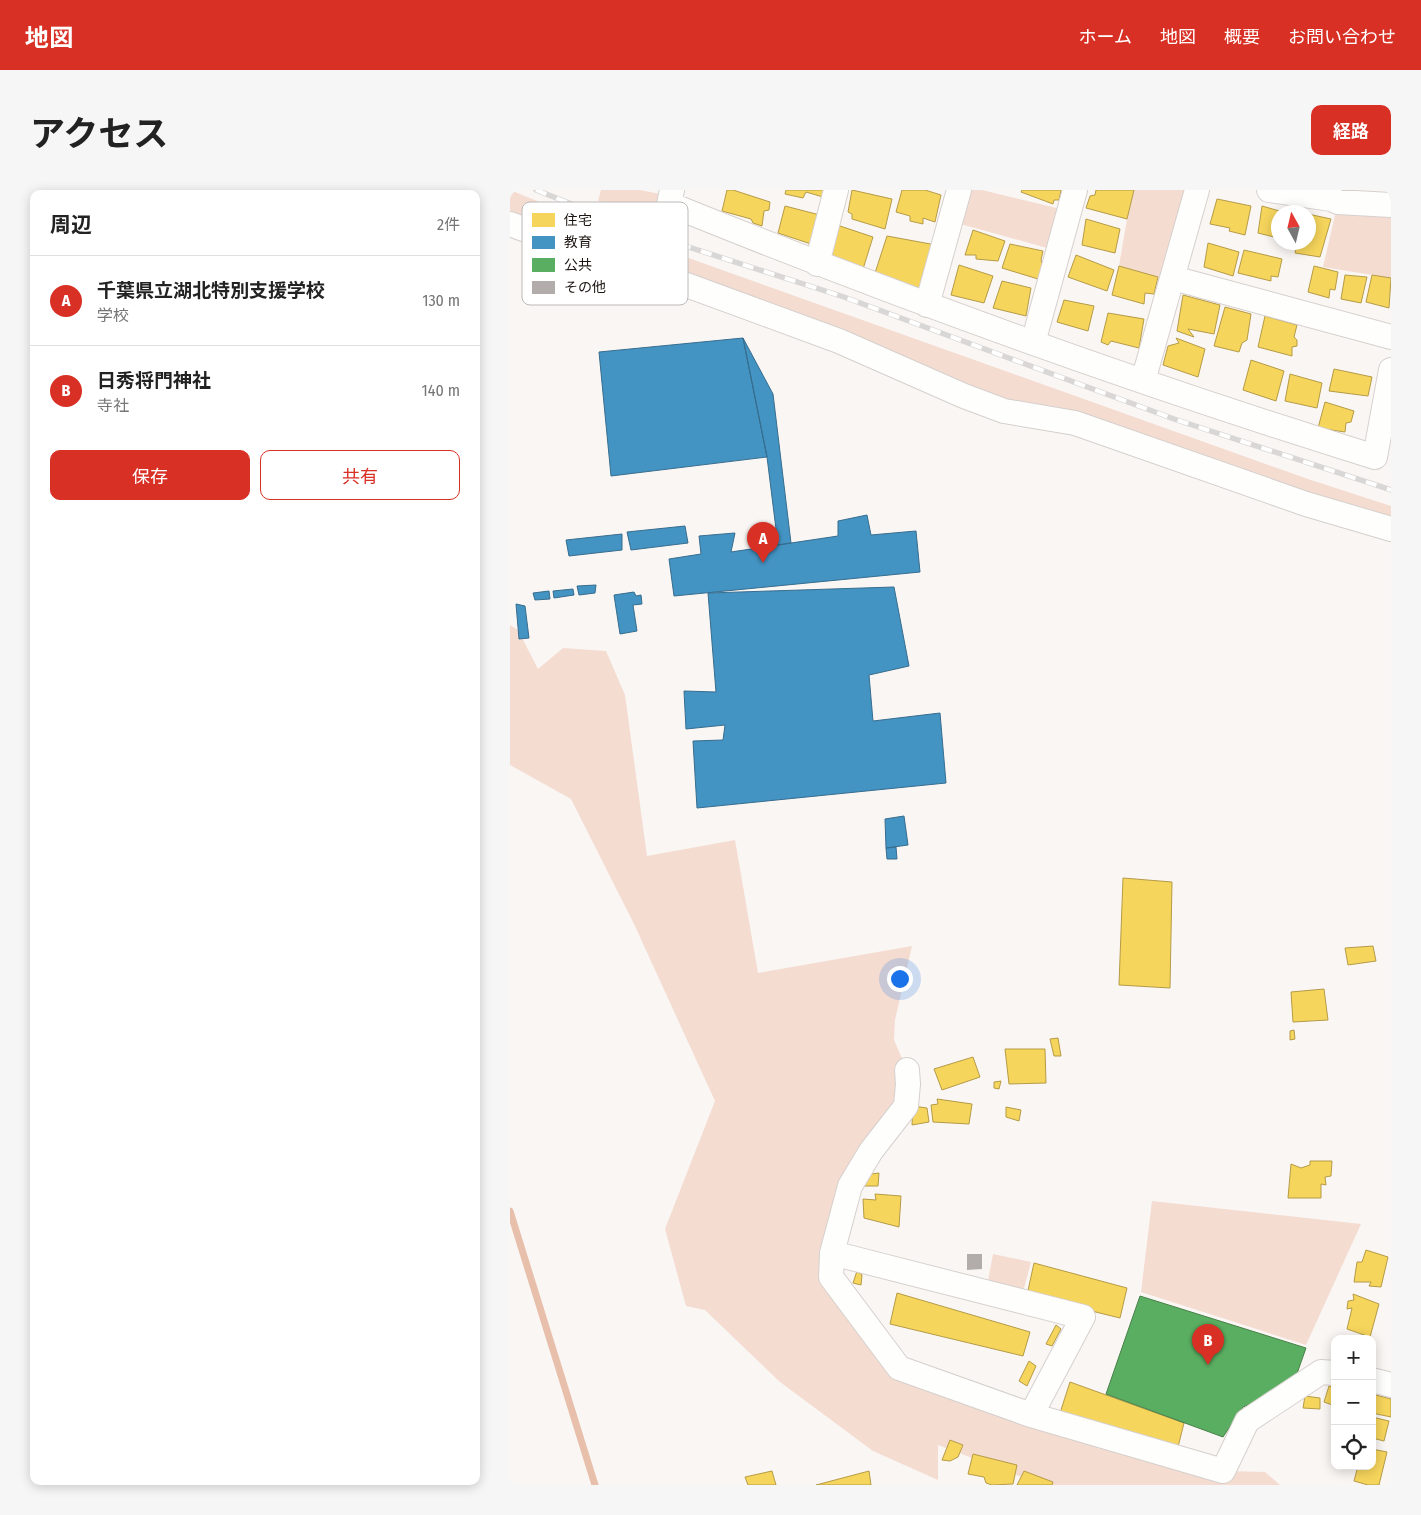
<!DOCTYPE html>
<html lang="ja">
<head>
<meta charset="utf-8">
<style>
	body { margin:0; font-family:"Fira Sans Condensed","Noto Sans JP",sans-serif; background:#f6f6f6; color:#222 }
	.controls { position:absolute; right:15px; bottom:15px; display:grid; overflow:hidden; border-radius:10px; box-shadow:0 2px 12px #0003 }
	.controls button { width:45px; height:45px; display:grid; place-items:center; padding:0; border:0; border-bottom:1px solid #e0e0e0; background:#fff; color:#222; font:25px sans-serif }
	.compass { position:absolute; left:761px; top:15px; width:45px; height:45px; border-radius:50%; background:#fff; box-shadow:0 2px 12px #0003; rotate:352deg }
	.you { position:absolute; left:389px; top:788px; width:18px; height:18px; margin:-12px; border:4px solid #fff; border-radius:50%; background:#1a73e8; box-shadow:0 0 0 8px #1a73e833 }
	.badge { display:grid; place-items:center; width:32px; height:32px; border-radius:50%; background:#d93025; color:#fff; font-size:16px; font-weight:700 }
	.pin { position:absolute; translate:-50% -41px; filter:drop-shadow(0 1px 2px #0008) }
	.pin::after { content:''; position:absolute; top:26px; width:18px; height:15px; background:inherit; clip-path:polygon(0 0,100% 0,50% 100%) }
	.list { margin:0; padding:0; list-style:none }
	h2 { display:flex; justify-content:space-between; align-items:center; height:65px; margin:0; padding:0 20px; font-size:21px }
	h2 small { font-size:16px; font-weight:400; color:#767676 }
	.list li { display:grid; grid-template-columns:32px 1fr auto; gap:15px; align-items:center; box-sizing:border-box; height:90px; padding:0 20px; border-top:1px solid #e0e0e0 }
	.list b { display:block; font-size:19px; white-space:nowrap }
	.list p { margin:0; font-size:16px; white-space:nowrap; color:#767676 }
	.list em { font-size:16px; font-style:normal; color:#767676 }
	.actions { display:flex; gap:10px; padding:15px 20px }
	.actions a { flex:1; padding:11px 0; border:1px solid #d93025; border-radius:10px; text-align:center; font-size:18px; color:#d93025 }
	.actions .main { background:#d93025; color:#fff }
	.icon { flex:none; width:28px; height:28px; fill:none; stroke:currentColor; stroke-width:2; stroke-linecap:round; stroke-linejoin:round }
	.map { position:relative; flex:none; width:881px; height:1295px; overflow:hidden; border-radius:10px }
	header { display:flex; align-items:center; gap:30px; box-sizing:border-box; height:70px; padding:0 25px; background:#d93025; color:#fff }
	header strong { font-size:24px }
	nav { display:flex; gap:28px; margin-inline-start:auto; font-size:18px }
	.intro { display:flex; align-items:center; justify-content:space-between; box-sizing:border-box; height:120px; padding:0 30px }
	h1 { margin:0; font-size:35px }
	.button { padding:12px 22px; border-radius:10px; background:#d93025; color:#fff; font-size:18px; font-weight:700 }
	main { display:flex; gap:30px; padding:0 30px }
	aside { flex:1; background:#fff; border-radius:10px; box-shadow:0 2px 12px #0003 }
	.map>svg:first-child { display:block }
	.green { fill:#f4dcd1 }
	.homes { fill:#f6d55c; stroke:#b59b46 }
	.schools { fill:#4393c3; stroke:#376d8e }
	.public { fill:#5aae61; stroke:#478049 }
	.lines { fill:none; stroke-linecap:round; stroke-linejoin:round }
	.stream { stroke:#e7bfab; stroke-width:7 }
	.building { fill:#b2adaa }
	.street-casing { stroke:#d6d0cd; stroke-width:26 }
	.street { stroke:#fefefd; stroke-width:24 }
	.rail-casing { stroke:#d8d7d5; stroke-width:5.5 }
	.rail { stroke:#fff; stroke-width:4; stroke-dasharray:11; stroke-linecap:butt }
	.key { fill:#fff; stroke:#bbb9b8; stroke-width:1 }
	.key-label { font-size:14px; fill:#1c1512 }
</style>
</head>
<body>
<header>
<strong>地図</strong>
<nav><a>ホーム</a><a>地図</a><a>概要</a><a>お問い合わせ</a></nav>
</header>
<div class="intro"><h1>アクセス</h1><a class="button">経路</a></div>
<main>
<aside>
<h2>周辺<small>2件</small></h2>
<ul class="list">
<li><span class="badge">A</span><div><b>千葉県立湖北特別支援学校</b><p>学校</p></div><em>130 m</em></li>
<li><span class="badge">B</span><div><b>日秀将門神社</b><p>寺社</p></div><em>140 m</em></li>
</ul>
<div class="actions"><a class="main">保存</a><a>共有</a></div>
</aside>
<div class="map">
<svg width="881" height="1295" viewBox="0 0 881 1295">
	<rect width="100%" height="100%" fill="#faf6f4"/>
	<path class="green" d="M0,0L89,36L798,289L881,316V339L722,290L0,34Z
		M91,0H130L150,4L148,24L88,11Z
		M449,0H472L559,21L548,61L440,31Z
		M624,0H687L663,88L648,87L609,76L617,29Z
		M828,12L881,14V88L813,77Z
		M0,435L8,440L28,479L53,458L96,461L115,505L137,666L225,650L248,783L402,756L385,830L384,850L397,880L398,894L340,996L321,1087L389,1177L713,1281L755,1282L770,1295H533L428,1255V1290L363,1261L270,1192L195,1120L176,1116L155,1039L205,911L124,734L61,609L0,575Z
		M642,1011L851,1034L796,1155L631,1102Z
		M483,1064L521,1072L512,1106L477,1096Z"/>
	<path class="homes" d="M217,0H223L260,12L259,20L254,21L252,36L243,33L241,29L212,21Z
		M276,0H315L313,7L296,2L293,8L275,4Z
		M342,0L382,9L375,39L342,29V24L338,22Z
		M392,0H415L431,5L425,32L413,28V34L400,31V26L386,22Z
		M512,0H551L549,10H544L543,14L511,2Z
		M586,0H624L617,29L576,18L580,6L585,5Z
		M707,9L741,16L735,45L719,41L720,38L700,34Z
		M275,16L310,25L301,54L268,43Z
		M752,16L773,22H768V48L748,43Z
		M798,24L821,29L810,67L785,63L787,52H798Z
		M576,29L610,39L605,63L572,55Z
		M327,35L363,47L353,79L317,67Z
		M463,40L495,51L488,71L466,69V65H455Z
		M377,46L426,55L409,98L365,83Z
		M698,53L729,62L723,86L694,77Z
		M500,54L533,61L531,70L533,76L528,89L492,78Z
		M734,60L772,69L768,87L761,86V91L728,83Z
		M566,65L604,80L597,101L558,87Z
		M449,75L483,86L474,113L441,105Z
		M609,76L648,87L644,104L635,103L634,114L602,105Z
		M804,76L828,82L825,100L820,99L819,108L798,102Z
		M835,85L857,87L851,113L831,109Z
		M862,85L881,88L879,118L856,112Z
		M492,91L521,98L516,126L483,118Z
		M673,105L710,115L704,144L678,139L684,147L667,141Z
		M554,110L584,116L578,141L547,132Z
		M715,117L741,124L737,150L732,153L729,162L704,156Z
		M598,123L634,129L629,158L601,151L598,155L591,152Z
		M755,126L787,135L784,147L787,150V156L782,157V166L748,157Z
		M666,148L695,159L688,187L653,175L658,156L669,153Z
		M741,170L774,181L766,211L733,200Z
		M824,179L862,187L858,206L819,201Z
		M780,184L812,193L807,218L775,211Z
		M815,212L844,221L841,232L836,233L835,242L808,238Z
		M613,688L662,692L660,798L609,795Z
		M863,756L866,771L838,775L835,758Z
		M814,799L818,830L783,832L781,802Z
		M784,840L785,849L780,850V841Z
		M548,848L551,866H544L540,849Z
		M495,859H535L536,893L499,894Z
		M463,867L470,887L432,900L424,879Z
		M491,891L489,899L484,898V892Z
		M427,909L462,914L459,934L423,932L421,915L428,914Z
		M403,916L417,918L419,932L402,935Z
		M496,917L511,920L509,931L496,927Z
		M800,971H822L821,986L815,987L816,995L811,994V1008H778L781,974L791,978L800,975Z
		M369,983L368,996H351L353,985Z
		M365,1004L391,1006L389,1037L354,1028L353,1009L366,1010Z
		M856,1060L878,1067L871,1097L859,1096L861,1092H844L847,1072H852Z
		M524,1073L617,1098L610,1128L517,1105Z
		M347,1081L352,1085L351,1095L343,1093Z
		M387,1103L520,1142L513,1166L380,1134Z
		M843,1104L869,1114L860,1147L837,1139L842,1118L837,1119L838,1111L844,1110Z
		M546,1135L551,1139L542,1156L536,1154Z
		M519,1171L526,1176L517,1196L509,1191Z
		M560,1192L674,1233L668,1257L550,1223Z
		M819,1196L825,1198V1216L814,1212Z
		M862,1204L881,1209V1227L862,1223Z
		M795,1206L810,1208V1219L793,1218Z
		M862,1227L879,1231L874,1251L862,1248Z
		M440,1250L453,1255L448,1267L440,1271L432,1270Z
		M862,1259L877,1262L869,1295H858L844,1291L848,1276H862Z
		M463,1264L507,1275L503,1294L482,1295L476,1293L474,1287L458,1284Z
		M262,1281L266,1295H238L235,1287Z
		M359,1281L361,1295H306Z
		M514,1281L543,1292L542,1295H507Z"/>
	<path class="schools" d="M233,148L257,267L101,286L89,162Z
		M233,148L263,204L281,353L268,355L257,267Z
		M357,325L361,345L406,341L410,382L164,406L159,369L191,364L189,346L225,343L221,362L328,346V331Z
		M175,336L178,353L121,360L117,342Z
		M112,344V360L59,366L56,350Z
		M86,395L85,403L69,405L67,396Z
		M384,397L399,476L359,485L363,531L430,523L436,593L187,618L183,551L213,550L215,535L176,539L174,501L206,502L198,403Z
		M63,399L64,405L44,408L43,401Z
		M39,401L40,409L25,410L23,403Z
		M124,402L126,406L131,405L132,414L123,415L127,441L110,444L104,405Z
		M6,414L15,416L19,448L9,449Z
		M394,626L398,655L376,658L375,629Z
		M386,657L387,669H377L376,658Z"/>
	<path class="public" d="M630,1106L796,1158L784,1192L755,1208L733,1217L713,1247L596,1204Z"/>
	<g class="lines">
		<path class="stream" d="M0,1021L85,1295"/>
	</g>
	<path class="building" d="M457,1064H472V1079L457,1080Z"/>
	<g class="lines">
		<defs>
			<path id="street" d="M162,0L159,14C391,108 626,193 865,267L881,180
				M759,0L821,9L828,12L881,15
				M0,34L40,49L92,64L329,151L454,206L494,221L565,233L796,314L881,339
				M307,74L326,0
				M663,88L881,147
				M417,115L449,0
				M523,153L565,0
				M633,191L687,0
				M397,880L398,894L396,916L361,961L340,996L322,1063L321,1087L389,1178L521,1225L713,1281L737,1231L811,1182L825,1183
				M322,1063L573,1127L521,1225
				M862,1190L881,1195"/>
		</defs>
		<use href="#street" class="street-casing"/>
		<use href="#street" class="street"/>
		<defs>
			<path id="rail" d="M26,0L135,43L334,107L664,229L881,300"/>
		</defs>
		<use href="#rail" class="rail-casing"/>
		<use href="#rail" class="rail"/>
	</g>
	<rect x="12" y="12" width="166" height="103" rx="8" class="key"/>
	<rect x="22" y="23" width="23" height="14" fill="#f6d55c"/>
	<rect x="22" y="46" width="23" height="13" fill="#4393c3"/>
	<rect x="22" y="68" width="23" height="14" fill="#5aae61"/>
	<rect x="22" y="91" width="23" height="13" fill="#b2adaa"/>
	<g class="key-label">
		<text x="54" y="35">住宅</text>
		<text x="54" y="57">教育</text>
		<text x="54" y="80">公共</text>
		<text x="54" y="102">その他</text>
	</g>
</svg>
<div class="controls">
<button>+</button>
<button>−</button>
<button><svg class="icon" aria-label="locate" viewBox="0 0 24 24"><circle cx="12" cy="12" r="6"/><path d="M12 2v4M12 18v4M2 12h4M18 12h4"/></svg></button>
</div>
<svg class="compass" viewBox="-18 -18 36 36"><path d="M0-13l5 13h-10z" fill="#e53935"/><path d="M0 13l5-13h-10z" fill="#767676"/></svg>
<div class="you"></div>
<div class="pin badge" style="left:253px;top:373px">A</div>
<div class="pin badge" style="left:698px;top:1175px">B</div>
</div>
</main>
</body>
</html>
